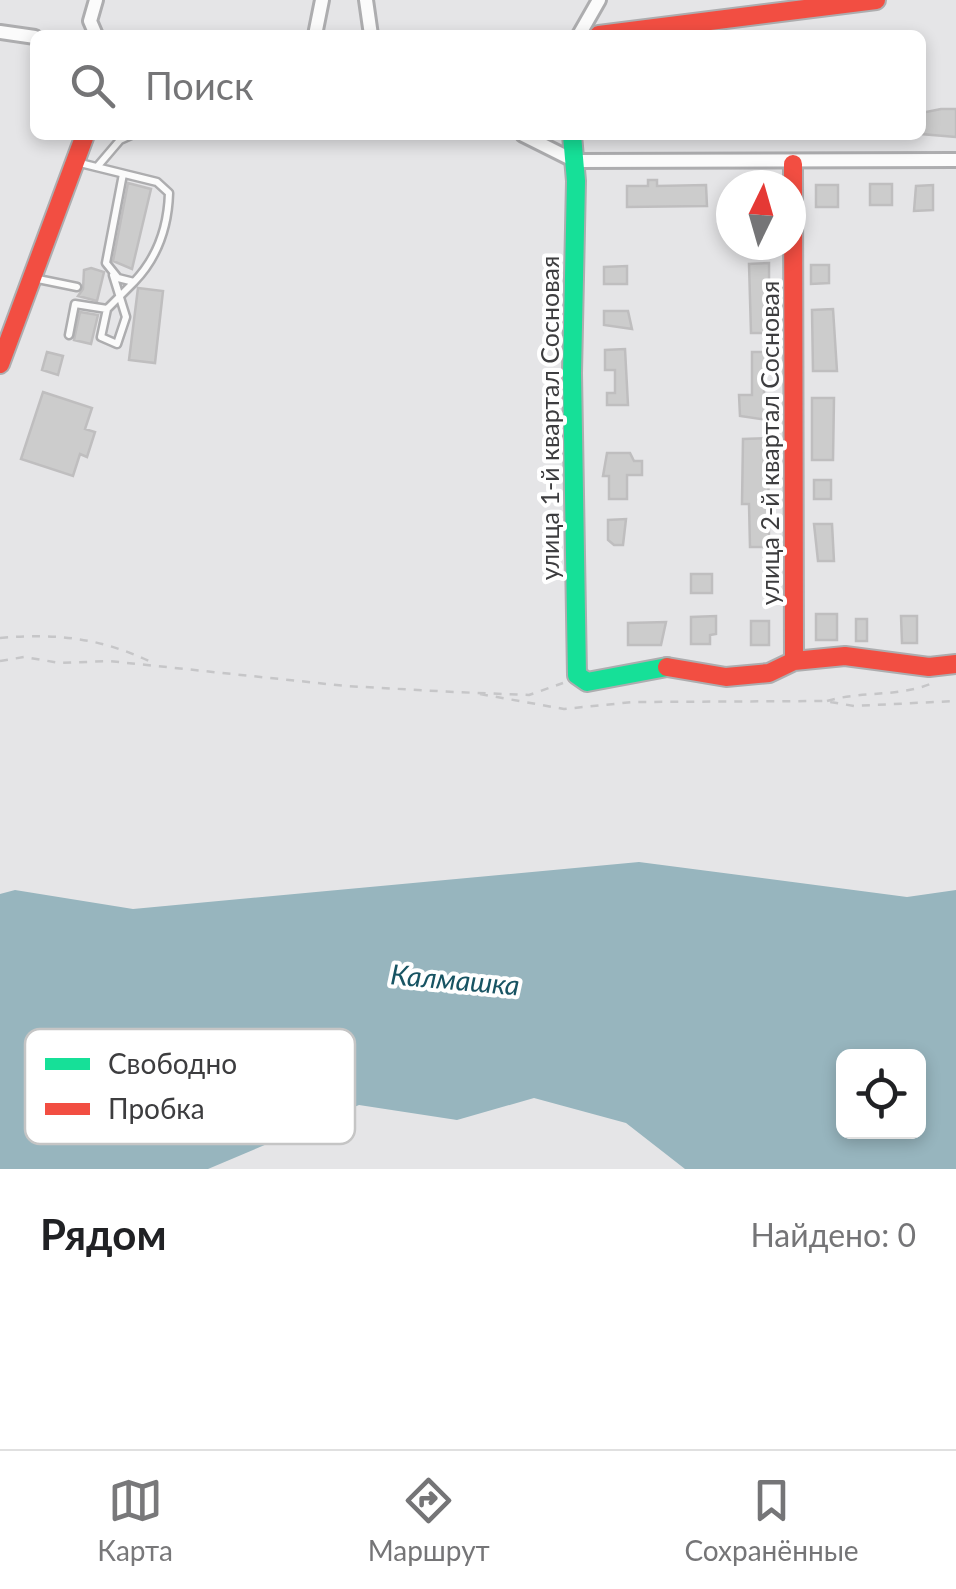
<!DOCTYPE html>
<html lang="ru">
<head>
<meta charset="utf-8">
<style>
	body { margin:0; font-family:Lato,sans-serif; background:#f6f6f6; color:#202124 }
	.controls { position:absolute; right:30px; bottom:30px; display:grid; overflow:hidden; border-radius:15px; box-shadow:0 5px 15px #0003 }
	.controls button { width:90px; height:90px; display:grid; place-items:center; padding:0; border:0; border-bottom:2px solid #e0e0e0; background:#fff; color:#202124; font:50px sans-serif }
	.compass { position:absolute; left:716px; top:170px; width:90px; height:90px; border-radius:50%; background:#fff; box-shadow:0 5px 15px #0003; rotate:5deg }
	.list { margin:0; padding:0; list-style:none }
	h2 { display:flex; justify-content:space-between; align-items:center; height:130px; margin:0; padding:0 40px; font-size:42px }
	h2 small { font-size:32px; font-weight:400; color:#757577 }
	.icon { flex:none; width:55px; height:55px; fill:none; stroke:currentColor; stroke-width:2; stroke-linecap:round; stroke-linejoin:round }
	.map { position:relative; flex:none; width:956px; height:1169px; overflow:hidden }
	.search { position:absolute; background:#fff; box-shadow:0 5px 15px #0003; left:30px; right:30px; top:30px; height:110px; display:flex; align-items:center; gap:25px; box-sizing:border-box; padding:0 35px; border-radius:15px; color:#757577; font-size:38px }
	.sheet { height:280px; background:#fff }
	nav { display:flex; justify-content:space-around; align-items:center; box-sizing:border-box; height:140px; border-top:2px solid #e0e0e0; background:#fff; font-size:28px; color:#757577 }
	nav a { display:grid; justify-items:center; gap:5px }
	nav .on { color:#78787a }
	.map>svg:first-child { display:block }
	.water { fill:#97b5be; fill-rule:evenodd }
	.building { fill:#ccc; stroke:#bfbebf; stroke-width:2.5 }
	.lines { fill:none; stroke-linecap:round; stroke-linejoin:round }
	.lane-casing { stroke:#adadaf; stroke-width:11 }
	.street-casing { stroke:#adadaf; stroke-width:18 }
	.fast-casing { stroke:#adadaf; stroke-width:22 }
	.jam-casing { stroke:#adadaf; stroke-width:22 }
	.path { stroke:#c6c6c8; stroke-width:2.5; stroke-dasharray:8 8; stroke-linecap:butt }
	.lane { stroke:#fbfbfb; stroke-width:6 }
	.street { stroke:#fbfbfb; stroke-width:12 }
	.fast { stroke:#16e098; stroke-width:18 }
	.jam { stroke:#f24e42; stroke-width:18 }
	.labels { text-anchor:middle; stroke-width:8; stroke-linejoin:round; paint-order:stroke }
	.street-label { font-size:25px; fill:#3d3d3f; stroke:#fff }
	.water-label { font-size:28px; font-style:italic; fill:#185463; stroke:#fff }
	.key { fill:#fff; stroke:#c5c5c5; stroke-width:2.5 }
	.key-label { font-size:28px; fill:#3d3d3f }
</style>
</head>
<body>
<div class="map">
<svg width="956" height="1169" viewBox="0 0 956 1169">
	<rect width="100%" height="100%" fill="#e5e5e7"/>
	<path class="water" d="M639,862L907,897L956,890V1169H685L626,1123L534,1098L457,1120L359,1105L208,1169H0V894L15,890L133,909ZM844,1056H918V1132H844Z"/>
	<path class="building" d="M941,109H956V137L921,134V113Z
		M648,180H657V186L706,185L707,206L627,207V186H648Z
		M128,183L151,189L132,269L113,261Z
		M870,184H892V205H870Z
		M816,185H838V207H816Z
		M933,185V210L914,211L916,186Z
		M769,263V333H751L749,264Z
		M811,265H829V283L811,284Z
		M627,266V284H604V267Z
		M91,268L104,272L97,301L78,296L83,289L84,270Z
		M138,288L163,291L155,363L129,360Z
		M833,309L837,371H813L812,310Z
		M604,311H628L632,329L604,325Z
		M80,312L98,315L91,344L74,340Z
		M625,349L628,405H607V393H615V370H605V350Z
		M47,352L63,356L58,375L42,370Z
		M752,352H769V373H764V395H770L768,420L740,416L739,395H752Z
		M43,392L92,408L85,429L95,432L87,457L80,454L73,476L21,459Z
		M812,398H834L833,460H812Z
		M768,438L769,537L766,547H750L749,504H742L743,439Z
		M607,453H630L634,461H642V475H627V499H609V476H603Z
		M814,480H831V499H814Z
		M626,519L623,545H614L608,540V520Z
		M814,524H832L834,561H818Z
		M691,574H712V593H691Z
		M816,614H837V640H816Z
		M716,616V634L710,635V644H691V617Z
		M901,616H917V643H902Z
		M856,619H867V641H856Z
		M751,621H769V645H751Z
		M666,622L661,645H628V623Z"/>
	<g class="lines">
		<defs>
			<path id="lane" d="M76,162L157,182L169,193C168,226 158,257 134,282L118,278L106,263L123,174
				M97,167L120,140L131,135
				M33,278L77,287
				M107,309L134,282
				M69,335L75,304L107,309L101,337L117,344L126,317L113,275"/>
			<path id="street" d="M366,0L371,35
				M0,32L35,37
				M96,35L90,21L96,0
				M315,35L322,0
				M579,35L599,0
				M523,135L575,161L956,160"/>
			<path id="fast" d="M572,135L576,181L572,373L577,675L587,682L667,667"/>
			<path id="jam" d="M599,35L876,0
				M793,164L794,661
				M0,364L85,135
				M667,667L726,677L769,673L794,661L845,656L929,667L956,664"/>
		</defs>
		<use href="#lane" class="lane-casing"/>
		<use href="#street" class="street-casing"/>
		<use href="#fast" class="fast-casing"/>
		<use href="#jam" class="jam-casing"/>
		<path class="path" d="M0,638C57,633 102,638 153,663
			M0,661L24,657L60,663L109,661L346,686L454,692L529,695L563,683
			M480,694L564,709L633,702L825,701L854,706L956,701
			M827,701C864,690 900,698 935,682"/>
		<use href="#lane" class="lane"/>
		<use href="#street" class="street"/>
		<use href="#fast" class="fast"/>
		<use href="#jam" class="jam"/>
	</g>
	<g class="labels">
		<g class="street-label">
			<text transform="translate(550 418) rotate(-90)" y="9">улица 1-й квартал Сосновая</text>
			<text transform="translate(770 443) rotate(-90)" y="9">улица 2-й квартал Сосновая</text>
		</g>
		<g class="water-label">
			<text transform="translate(455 980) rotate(5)" y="10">Калмашка</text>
		</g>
	</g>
	<rect x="25" y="1029" width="330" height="115" rx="15" class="key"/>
	<rect x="45" y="1058" width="45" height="12" fill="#16e098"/>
	<rect x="45" y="1103" width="45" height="12" fill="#f24e42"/>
	<g class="key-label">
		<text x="108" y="1074">Свободно</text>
		<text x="108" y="1119">Пробка</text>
	</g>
</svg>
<div class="controls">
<button><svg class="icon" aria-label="locate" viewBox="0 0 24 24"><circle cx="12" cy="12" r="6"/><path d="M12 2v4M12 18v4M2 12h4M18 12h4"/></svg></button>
</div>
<svg class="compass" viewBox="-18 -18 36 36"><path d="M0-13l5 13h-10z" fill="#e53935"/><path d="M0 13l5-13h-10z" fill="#757577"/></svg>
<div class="search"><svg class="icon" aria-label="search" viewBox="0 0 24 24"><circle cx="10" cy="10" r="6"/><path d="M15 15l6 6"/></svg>Поиск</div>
</div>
<section class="sheet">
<h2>Рядом<small>Найдено: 0</small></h2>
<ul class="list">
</ul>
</section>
<nav>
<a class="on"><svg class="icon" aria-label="map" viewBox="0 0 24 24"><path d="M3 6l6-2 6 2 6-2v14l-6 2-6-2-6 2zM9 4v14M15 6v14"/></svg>Карта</a>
<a><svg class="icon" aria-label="directions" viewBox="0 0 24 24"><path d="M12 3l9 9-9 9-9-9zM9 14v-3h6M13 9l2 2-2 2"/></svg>Маршрут</a>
<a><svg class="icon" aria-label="saved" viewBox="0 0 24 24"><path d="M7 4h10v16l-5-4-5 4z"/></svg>Сохранённые</a>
</nav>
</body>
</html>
